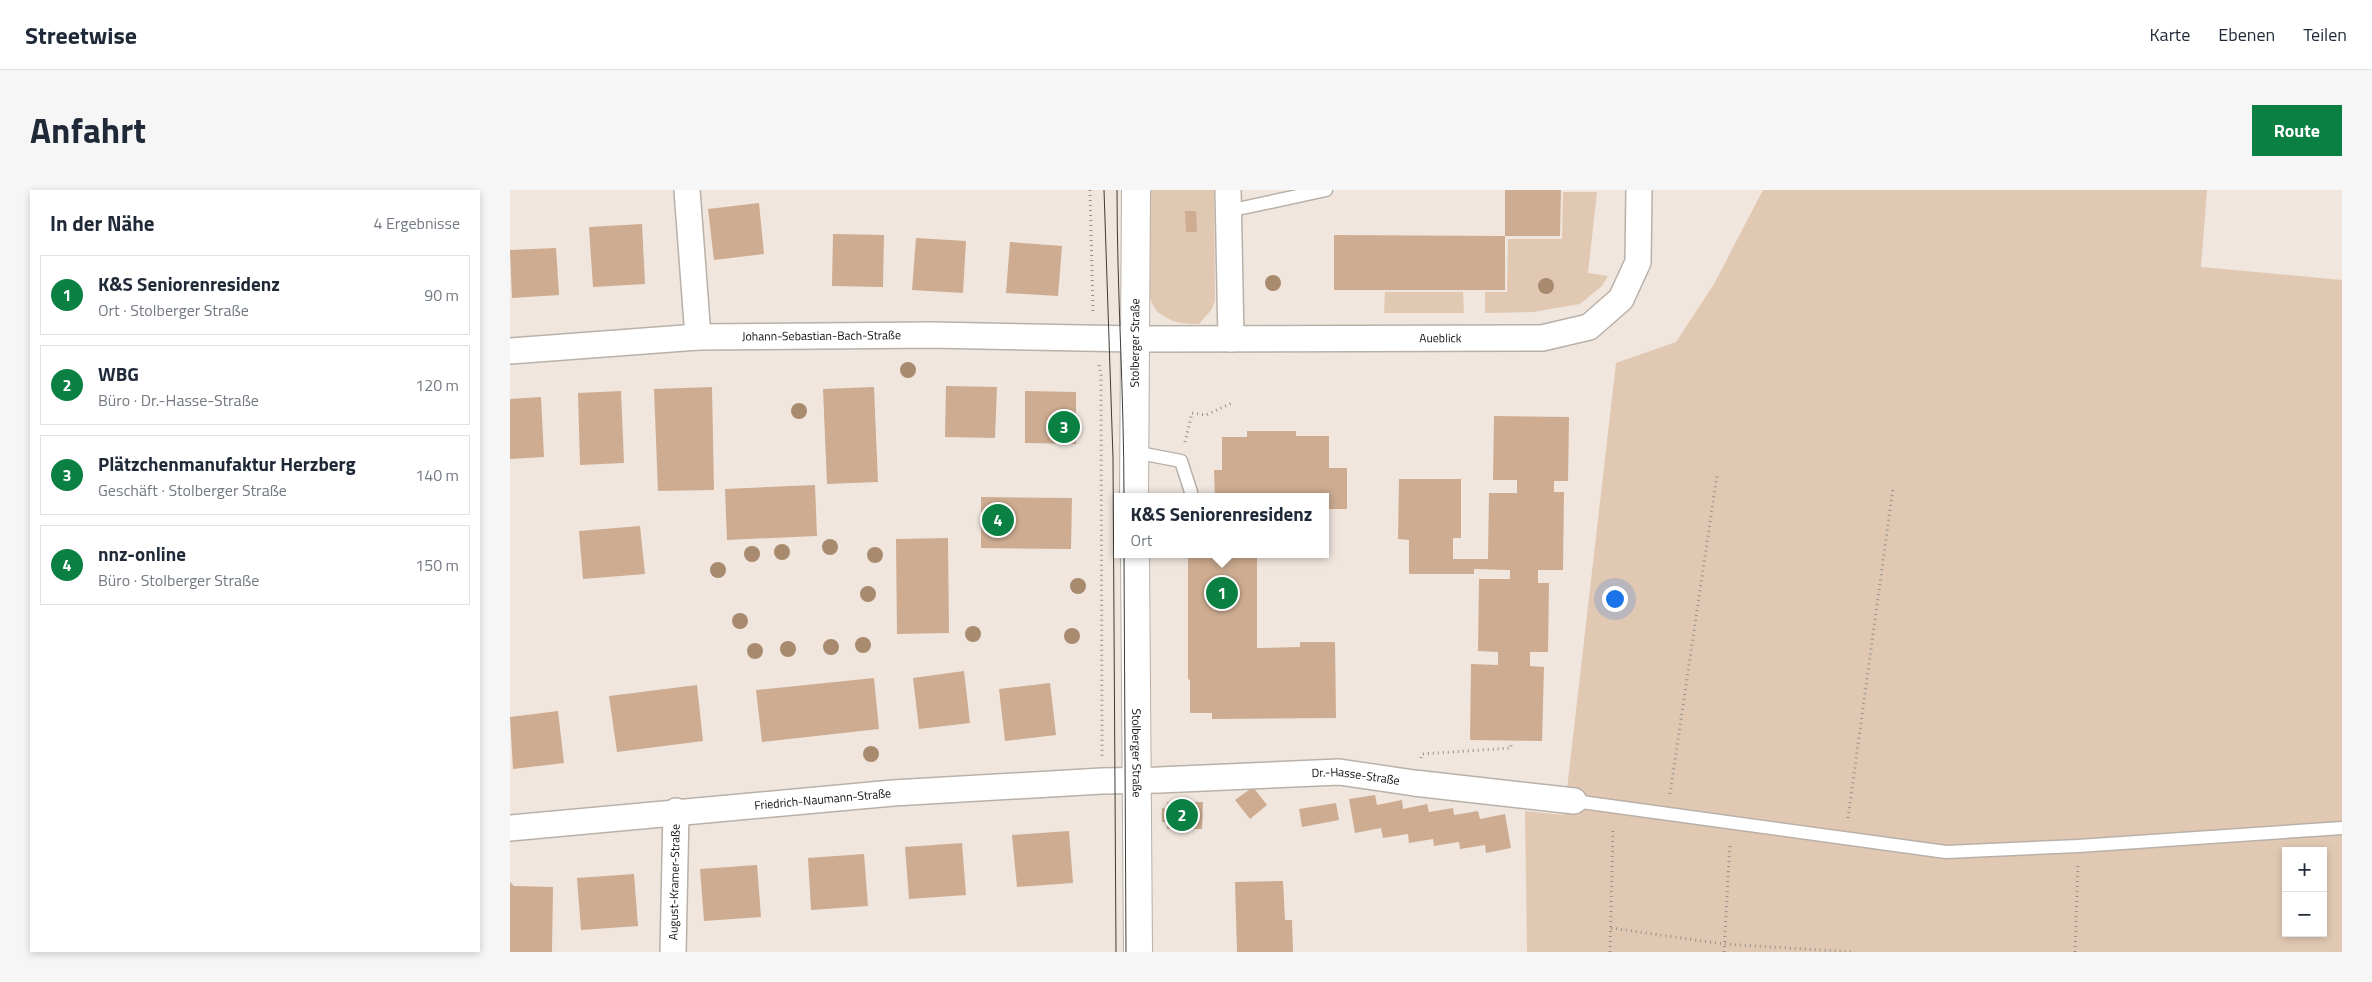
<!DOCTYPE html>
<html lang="de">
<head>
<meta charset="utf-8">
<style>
	body { margin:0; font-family:"Titillium Web",sans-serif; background:#f6f6f7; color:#1f2937 }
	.controls { position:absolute; right:15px; bottom:15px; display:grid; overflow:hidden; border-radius:0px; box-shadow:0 2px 8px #0003 }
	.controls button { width:45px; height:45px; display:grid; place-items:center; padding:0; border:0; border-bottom:1px solid #e0e1e3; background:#fff; color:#1f2937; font:25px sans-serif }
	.you { position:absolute; left:1104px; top:408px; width:18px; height:18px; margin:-12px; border:4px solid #fff; border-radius:50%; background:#1a73e8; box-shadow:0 0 0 8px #1a73e833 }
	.badge { display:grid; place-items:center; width:32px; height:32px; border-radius:50%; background:#0b8043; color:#fff; font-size:16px; font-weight:700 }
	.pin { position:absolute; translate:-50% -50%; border:2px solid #fff; box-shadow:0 1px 5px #0006 }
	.popup { position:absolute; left:604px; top:303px; width:215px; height:65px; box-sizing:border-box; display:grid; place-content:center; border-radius:0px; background:#fff; filter:drop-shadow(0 1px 4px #0005); font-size:16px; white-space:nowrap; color:#747a83 }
	.popup b { font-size:19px; color:#1f2937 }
	.popup::after { content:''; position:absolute; left:50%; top:100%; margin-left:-10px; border:10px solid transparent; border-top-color:#fff }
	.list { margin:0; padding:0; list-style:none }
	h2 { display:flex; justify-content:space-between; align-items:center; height:65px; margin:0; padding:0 20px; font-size:21px }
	h2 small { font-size:16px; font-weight:400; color:#747a83 }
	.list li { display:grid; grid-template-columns:32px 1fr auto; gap:15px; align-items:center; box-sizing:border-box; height:80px; margin:0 10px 10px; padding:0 10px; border:1px solid #e0e1e3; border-radius:0px }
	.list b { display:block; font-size:19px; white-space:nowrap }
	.list p { margin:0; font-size:16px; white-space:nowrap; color:#747a83 }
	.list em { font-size:16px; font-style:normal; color:#747a83 }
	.map { position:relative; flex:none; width:1832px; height:762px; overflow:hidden; border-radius:0px }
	header { display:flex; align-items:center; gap:30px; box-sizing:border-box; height:70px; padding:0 25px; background:#fff; border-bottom:1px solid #e0e1e3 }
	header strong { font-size:24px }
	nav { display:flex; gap:28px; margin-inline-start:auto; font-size:18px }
	.intro { display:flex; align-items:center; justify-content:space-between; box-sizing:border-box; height:120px; padding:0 30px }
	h1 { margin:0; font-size:35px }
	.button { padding:12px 22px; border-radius:0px; background:#0b8043; color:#fff; font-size:18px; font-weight:700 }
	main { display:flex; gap:30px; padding:0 30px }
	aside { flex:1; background:#fff; border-radius:0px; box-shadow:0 2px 8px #0003 }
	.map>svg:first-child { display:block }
	.green { fill:#e1c8b3; fill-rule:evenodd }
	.building { fill:#cdac91 }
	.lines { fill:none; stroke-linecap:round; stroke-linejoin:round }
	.lane-casing { stroke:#b9b0a8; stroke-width:15 }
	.street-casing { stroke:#b9b0a8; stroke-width:28 }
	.secondary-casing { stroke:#b9b0a8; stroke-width:30 }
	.path { stroke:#98918b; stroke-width:3; stroke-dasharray:1 4; stroke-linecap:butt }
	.lane { stroke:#fff; stroke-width:12 }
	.street { stroke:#fff; stroke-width:25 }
	.secondary { stroke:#fff; stroke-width:28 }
	.tram { stroke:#3e3a36; stroke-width:1 }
	.tree { fill:#a88b6f }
	.labels { text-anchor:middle; stroke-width:4.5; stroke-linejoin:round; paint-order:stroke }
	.street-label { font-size:12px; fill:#13100d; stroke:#fff }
</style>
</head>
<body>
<header>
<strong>Streetwise</strong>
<nav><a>Karte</a><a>Ebenen</a><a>Teilen</a></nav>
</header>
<div class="intro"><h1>Anfahrt</h1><a class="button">Route</a></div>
<main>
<aside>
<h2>In der Nähe<small>4 Ergebnisse</small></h2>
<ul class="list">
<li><span class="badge">1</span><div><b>K&amp;S Seniorenresidenz</b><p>Ort · Stolberger Straße</p></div><em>90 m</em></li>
<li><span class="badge">2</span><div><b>WBG</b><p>Büro · Dr.-Hasse-Straße</p></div><em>120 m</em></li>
<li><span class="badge">3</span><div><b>Plätzchenmanufaktur Herzberg</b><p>Geschäft · Stolberger Straße</p></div><em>140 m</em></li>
<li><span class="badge">4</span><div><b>nnz-online</b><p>Büro · Stolberger Straße</p></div><em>150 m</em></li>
</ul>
</aside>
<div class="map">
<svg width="1832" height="762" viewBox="0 0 1832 762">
	<rect width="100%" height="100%" fill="#f0e6de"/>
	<path class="green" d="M637,0H704L705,110L702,119L689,134C674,134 662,133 649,123C629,108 636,26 637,0Z
		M1253,0H1697L1691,77L1832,90V762H1017L1015,621L1054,625L1106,173L1166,152L1204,94ZM1776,661H1813V743H1776Z
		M1053,2H1087L1078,83L1098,86L1092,96L1070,114L1023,122L975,123V102H997L998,49H1052Z
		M875,102H953L954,123H874Z"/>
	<path class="building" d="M995,0H1051L1050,46H995Z
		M249,13L254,64L204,70L198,19Z
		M675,21H686L687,42H676Z
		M132,34L135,94L83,97L79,37Z
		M323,44L374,45L373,97L322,96Z
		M824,45L995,46V100H824Z
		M406,48L456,51L453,103L402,100Z
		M500,52L552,56L548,106L496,103Z
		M46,58L49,105L2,108L0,60Z
		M436,196L487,197L485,248L435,247Z
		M202,197L204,300L148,301L144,199Z
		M364,197L368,292L317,294L313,199Z
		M111,201L114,273L70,275L68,203Z
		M515,201L566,202V254L515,253Z
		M31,207L34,267L0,269V209Z
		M984,226L1059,227L1058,291H1044V302H1054L1053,380H1028V393H1039L1038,462H1020V476L1034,477L1032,551L960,550L961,474L988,475V462L968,461L969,389H1000V380L964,379V384H899V350L888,349L889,289H951V348H943V369H978L979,303H1007V290H983Z
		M737,241H786V246H819V278H837V319H816V307H705L704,280H712V247H737Z
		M305,295L307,346L217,350L215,299Z
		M471,307L562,308L561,359L471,358Z
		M130,336L135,384L73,389L69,341Z
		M438,348L439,443L387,444L386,349Z
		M678,364H747V458L790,457V452H825L826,528L702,529V523H680V490L678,489Z
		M454,481L460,533L409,539L403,488Z
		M364,488L369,539L252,552L246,500Z
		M540,493L546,545L495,551L489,499Z
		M187,495L193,551L107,562L99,506Z
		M48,521L54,573L3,579L0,527Z
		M743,597L757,615L740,629L725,610Z
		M865,605L867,615L892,610L893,619L917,614L919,622L943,618L944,625L968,621L970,629L995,624L1001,658L976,663L975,655L950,659L949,652L924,656L923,649L899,653L898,644L873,648L871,638L845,643L839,609Z
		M657,612H693L692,639H657V632H652V618L657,619Z
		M826,613L829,630L792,637L789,619Z
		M559,641L563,693L507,697L502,645Z
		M452,653L456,705L399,709L395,657Z
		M354,664L358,716L301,720L298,668Z
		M247,675L251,727L194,731L190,679Z
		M124,684L128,736L71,740L67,688Z
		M773,691L775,730H782L783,762H727L725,692Z
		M0,692L4,696L43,697L42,762H0Z"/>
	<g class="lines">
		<defs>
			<path id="lane" d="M718,21L816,0
				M624,262L671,271L681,302L680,307
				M1064,611L1436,662L1568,656L1832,638"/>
			<g id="street">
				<path d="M177,0L188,147"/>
				<path d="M718,0L721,149"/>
				<path id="s1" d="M0,161L188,147L421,145L625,149L1032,148L1079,137L1111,109L1128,72L1129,0"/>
				<path id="s2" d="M0,638L383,603L592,591L649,590L829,582L904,593L1064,611"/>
				<path id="s3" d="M163,762L166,621"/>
			</g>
			<g id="secondary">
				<path id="s4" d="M624,307L626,0"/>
				<path id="s5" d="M625,364L628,762"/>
			</g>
		</defs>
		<use href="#lane" class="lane-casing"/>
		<use href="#street" class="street-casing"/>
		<use href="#secondary" class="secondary-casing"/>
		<path class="path" d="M580,0L583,122
			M589,175L591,185L592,566
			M675,252L682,223L696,225L724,212
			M911,568L912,564L1001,558V552
			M1160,604L1207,285
			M1338,628L1383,298
			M1101,738L1214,754L1342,762
			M1100,762L1103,637
			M1214,762L1220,653
			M1565,762L1568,675"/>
		<use href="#lane" class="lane"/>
		<use href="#street" class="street"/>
		<use href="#secondary" class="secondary"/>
		<path class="tram" d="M594,0L603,268L606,762
			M607,0C607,102 614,204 614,307
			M614,364L616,762"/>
	</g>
	<g class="tree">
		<circle cx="763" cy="93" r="8"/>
		<circle cx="1036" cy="96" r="8"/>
		<circle cx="398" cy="180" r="8"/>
		<circle cx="289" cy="221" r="8"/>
		<circle cx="320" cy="357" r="8"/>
		<circle cx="272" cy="362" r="8"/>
		<circle cx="242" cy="364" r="8"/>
		<circle cx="365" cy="365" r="8"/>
		<circle cx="208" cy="380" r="8"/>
		<circle cx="568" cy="396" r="8"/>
		<circle cx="358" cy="404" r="8"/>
		<circle cx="230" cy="431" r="8"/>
		<circle cx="463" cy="444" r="8"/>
		<circle cx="562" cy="446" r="8"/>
		<circle cx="353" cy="455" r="8"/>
		<circle cx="321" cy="457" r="8"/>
		<circle cx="278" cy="459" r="8"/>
		<circle cx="245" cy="461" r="8"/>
		<circle cx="361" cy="564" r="8"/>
	</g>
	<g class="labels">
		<g class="street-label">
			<text dy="4" stroke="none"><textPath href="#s1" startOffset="312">Johann-Sebastian-Bach-Straße</textPath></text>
			<text dy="4" stroke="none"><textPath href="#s1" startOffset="931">Aueblick</textPath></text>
			<text dy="4" stroke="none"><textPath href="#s4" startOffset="154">Stolberger Straße</textPath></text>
			<text dy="4" stroke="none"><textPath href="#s5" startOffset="199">Stolberger Straße</textPath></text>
			<text dy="4" stroke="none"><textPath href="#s2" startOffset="848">Dr.-Hasse-Straße</textPath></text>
			<text dy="4" stroke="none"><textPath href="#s2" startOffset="314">Friedrich-Naumann-Straße</textPath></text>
			<text dy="4" stroke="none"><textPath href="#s3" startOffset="70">August-Kramer-Straße</textPath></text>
		</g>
	</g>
</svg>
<div class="controls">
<button>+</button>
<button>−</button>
</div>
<div class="you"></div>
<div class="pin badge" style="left:712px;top:403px">1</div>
<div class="popup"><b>K&amp;S Seniorenresidenz</b>Ort</div>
<div class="pin badge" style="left:672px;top:625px">2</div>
<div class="pin badge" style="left:554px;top:237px">3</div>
<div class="pin badge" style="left:488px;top:330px">4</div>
</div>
</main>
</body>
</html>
